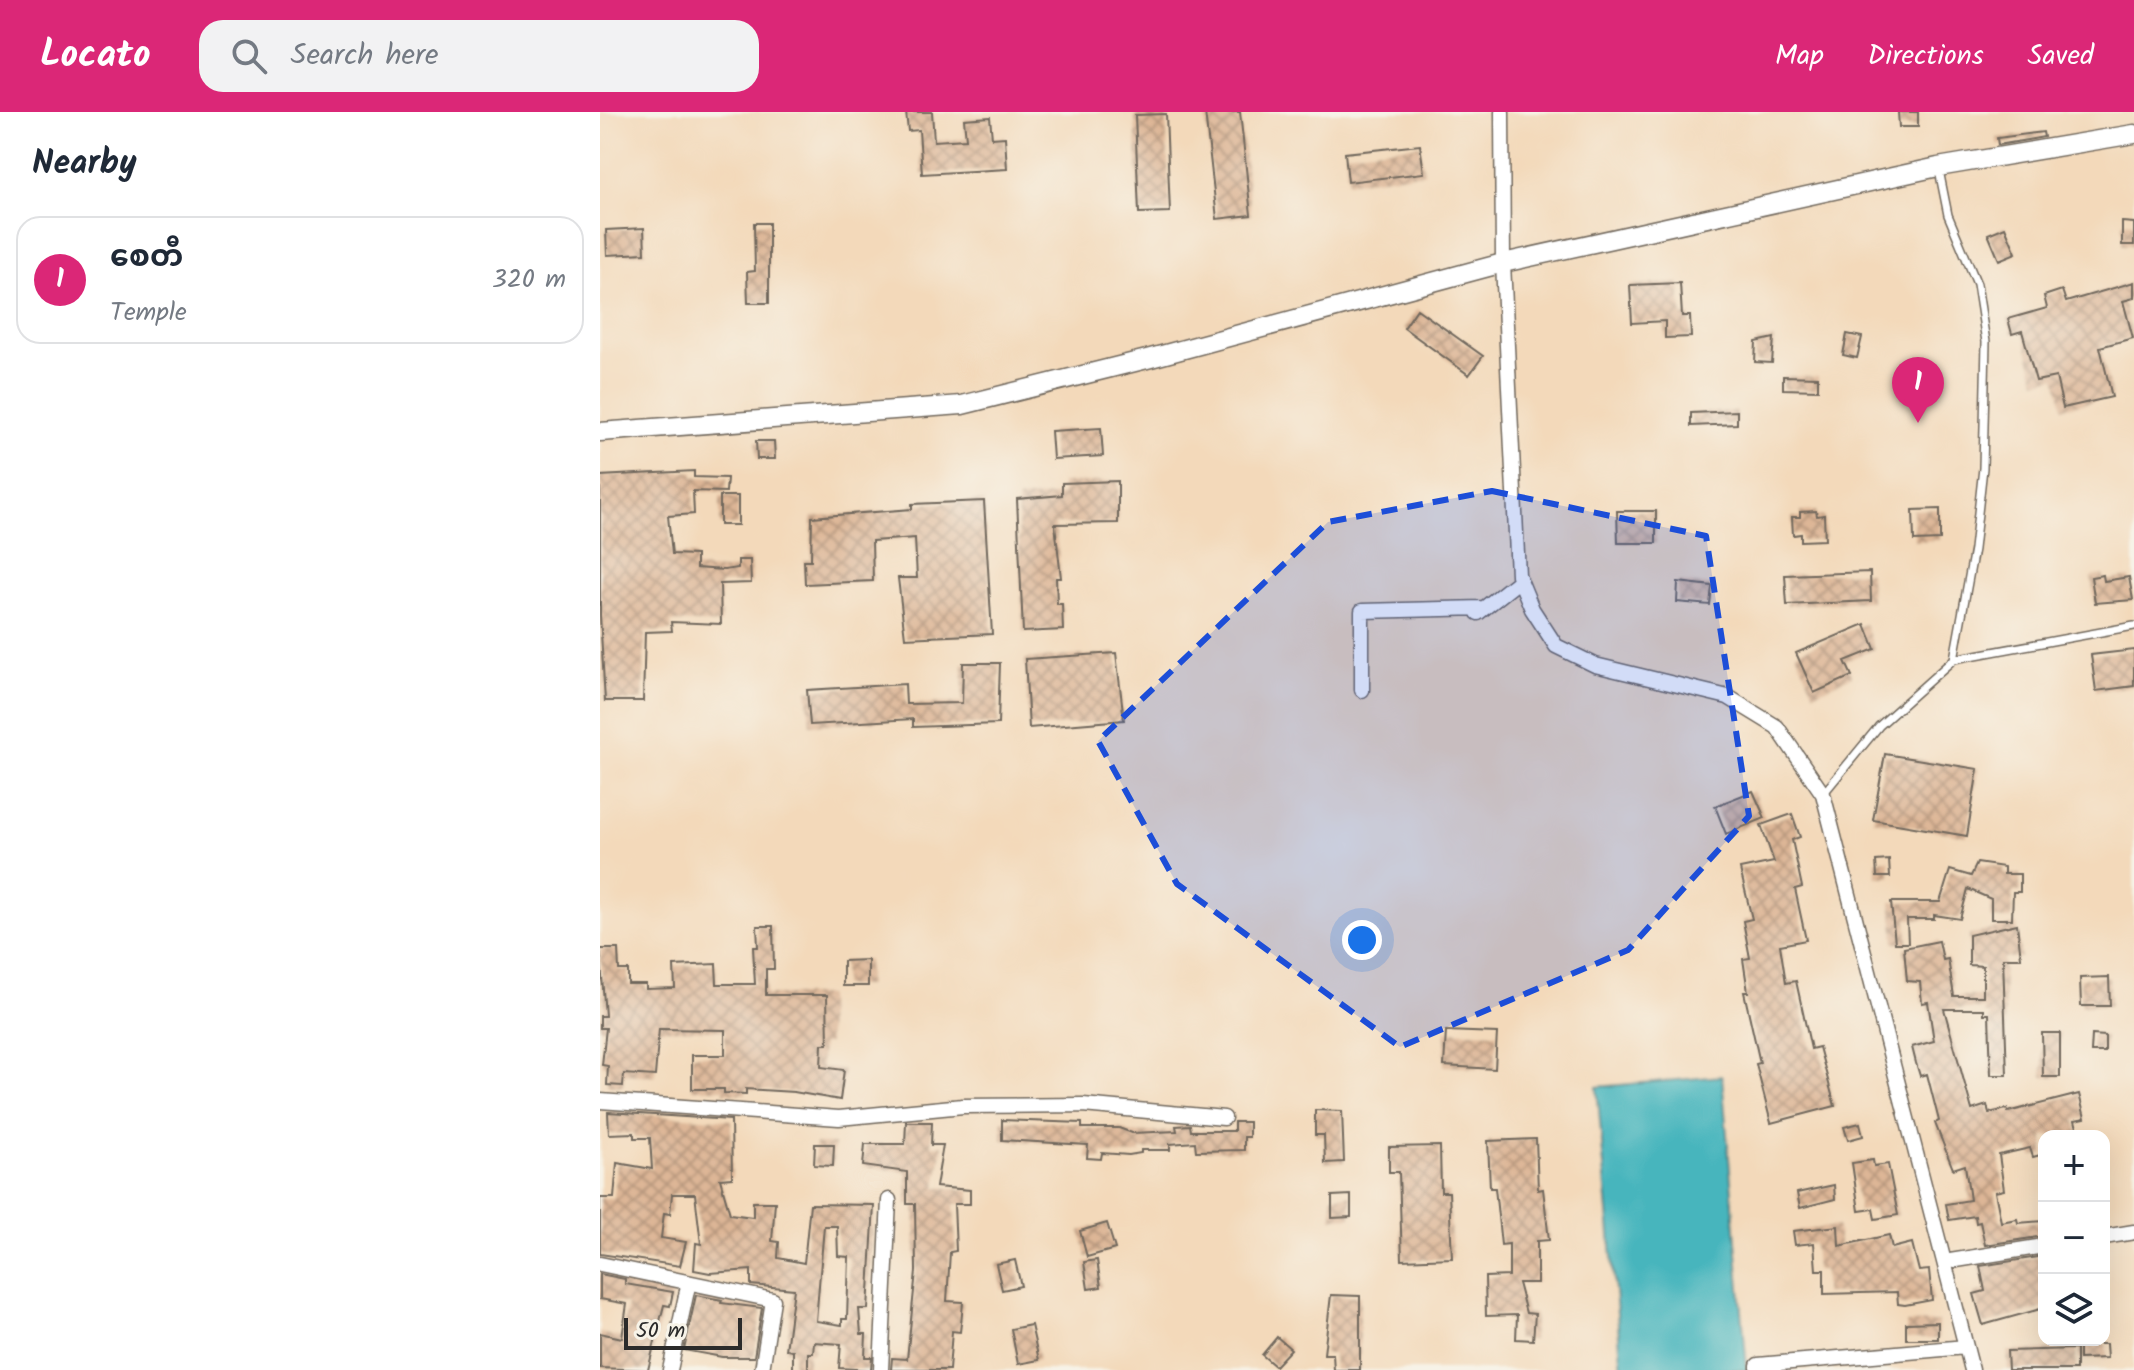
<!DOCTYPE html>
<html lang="en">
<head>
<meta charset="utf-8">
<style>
	body { margin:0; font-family:Kalam,"Noto Sans Myanmar",sans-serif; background:#f2f2f3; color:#1f2937 }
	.controls { position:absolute; right:24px; bottom:24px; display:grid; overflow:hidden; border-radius:16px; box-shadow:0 8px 32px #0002 }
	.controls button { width:72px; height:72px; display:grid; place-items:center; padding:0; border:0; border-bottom:2px solid #e0e1e3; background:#fff; color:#1f2937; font:40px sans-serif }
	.scale { position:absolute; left:24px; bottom:20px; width:118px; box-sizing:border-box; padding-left:8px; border:4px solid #2b2b2b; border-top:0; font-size:22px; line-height:28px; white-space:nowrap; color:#2b2b2b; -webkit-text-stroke:6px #f7f3e8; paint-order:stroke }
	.you { position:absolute; left:762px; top:828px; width:28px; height:28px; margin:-20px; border:6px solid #fff; border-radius:50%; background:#1a73e8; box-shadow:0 0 0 12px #1a73e833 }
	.badge { display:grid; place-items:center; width:52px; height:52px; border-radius:50%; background:#db2777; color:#fff; font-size:26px; font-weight:700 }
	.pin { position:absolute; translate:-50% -66px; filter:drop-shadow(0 2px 4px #0008) }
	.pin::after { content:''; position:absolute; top:42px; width:28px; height:24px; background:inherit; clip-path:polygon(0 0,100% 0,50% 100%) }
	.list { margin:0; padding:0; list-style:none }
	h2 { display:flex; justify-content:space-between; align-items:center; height:104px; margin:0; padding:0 32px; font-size:34px }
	h2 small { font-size:26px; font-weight:400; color:#747a83 }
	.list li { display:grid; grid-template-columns:52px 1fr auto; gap:24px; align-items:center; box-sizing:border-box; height:128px; margin:0 16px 16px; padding:0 16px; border:2px solid #e0e1e3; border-radius:24px }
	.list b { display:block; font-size:30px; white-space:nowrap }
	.list p { margin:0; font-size:26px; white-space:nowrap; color:#747a83 }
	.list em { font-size:26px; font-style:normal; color:#747a83 }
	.icon { flex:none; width:44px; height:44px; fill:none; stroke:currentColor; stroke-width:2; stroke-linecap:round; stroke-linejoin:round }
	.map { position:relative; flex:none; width:1534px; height:1258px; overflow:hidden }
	header { display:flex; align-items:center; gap:48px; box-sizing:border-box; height:112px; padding:0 40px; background:#db2777; color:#fff }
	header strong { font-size:38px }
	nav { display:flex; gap:44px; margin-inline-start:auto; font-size:28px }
	.search { width:560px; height:72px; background:#f2f2f3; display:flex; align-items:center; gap:20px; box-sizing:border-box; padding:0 28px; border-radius:24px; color:#747a83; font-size:30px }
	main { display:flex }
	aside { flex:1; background:#fff }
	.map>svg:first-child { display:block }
	.water { fill:#46b5bd; stroke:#387074; stroke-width:2 }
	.building { fill:url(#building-cross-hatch); fill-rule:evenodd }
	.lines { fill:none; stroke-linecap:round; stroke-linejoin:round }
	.service-casing { stroke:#71685d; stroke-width:10 }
	.minor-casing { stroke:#71685d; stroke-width:17 }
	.tertiary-casing { stroke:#71685d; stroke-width:21 }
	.service { stroke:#fff; stroke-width:7 }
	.minor { stroke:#fff; stroke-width:14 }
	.tertiary { stroke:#fff; stroke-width:18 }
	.marked { fill:#1d4ed8; fill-opacity:0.2; stroke:#1d4ed8; stroke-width:6; stroke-dasharray:16 10; stroke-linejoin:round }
</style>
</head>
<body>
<header>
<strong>Locato</strong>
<div class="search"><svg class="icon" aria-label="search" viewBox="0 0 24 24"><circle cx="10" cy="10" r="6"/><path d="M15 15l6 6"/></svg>Search here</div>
<nav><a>Map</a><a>Directions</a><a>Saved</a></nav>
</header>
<main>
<aside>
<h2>Nearby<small></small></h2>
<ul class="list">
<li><span class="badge">1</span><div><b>စေတီ</b><p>Temple</p></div><em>320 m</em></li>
</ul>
</aside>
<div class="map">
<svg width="1534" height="1258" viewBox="0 0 1534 1258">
	<defs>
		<pattern id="building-cross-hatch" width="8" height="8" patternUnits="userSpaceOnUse" patternTransform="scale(2)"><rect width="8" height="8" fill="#ddb696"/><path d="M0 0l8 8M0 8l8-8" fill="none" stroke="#b3947b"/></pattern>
	</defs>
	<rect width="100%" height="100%" fill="#f7f3e8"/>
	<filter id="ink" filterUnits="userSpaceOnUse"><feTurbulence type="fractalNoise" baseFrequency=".0125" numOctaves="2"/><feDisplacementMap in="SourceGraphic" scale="16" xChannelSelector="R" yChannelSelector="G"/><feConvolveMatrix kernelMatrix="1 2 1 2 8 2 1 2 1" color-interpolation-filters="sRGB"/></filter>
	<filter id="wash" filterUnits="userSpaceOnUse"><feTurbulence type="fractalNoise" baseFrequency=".006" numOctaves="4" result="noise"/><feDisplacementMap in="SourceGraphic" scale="32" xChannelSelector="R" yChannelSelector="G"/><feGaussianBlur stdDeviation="1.8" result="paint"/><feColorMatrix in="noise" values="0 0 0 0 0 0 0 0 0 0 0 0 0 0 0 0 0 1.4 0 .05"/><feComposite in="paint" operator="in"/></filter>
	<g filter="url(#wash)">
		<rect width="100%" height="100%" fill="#f3d9ba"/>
		<path class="water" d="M1122,964L1147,1258H1022L997,975Z"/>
		<g id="blocks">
			<path class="building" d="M306,0H332L334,29L366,27L364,7L390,5L392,26L405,25L407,57L322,62L319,18L308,19Z
				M605,0H640L651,103L617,107Z
				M1298,0H1318V15H1299Z
				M566,2L570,100L539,101L535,3Z
				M1443,20L1444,25L1398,33L1397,26Z
				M820,33L824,61L748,70L745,41Z
				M1522,110L1534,111V133H1522Z
				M154,111H169V191H148L147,160L155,159Z
				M1405,115L1416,141L1399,148L1388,122Z
				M44,116L45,141L7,143L6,118Z
				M1534,170V186L1523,189L1533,226L1500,235L1512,285L1463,296L1456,265L1436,269L1422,219L1412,222L1408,207L1447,196L1444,184L1462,178L1466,190Z
				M1080,171L1082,204H1090L1091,225L1065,226V209L1032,211L1030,173Z
				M817,197L883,244L869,263L804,216Z
				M1247,222L1262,225L1257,246L1243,243Z
				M1174,226L1172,251L1155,250L1156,230Z
				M1183,264L1218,265V278L1183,277Z
				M1137,299V312L1091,314V301Z
				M501,316L503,344L453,347L451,319Z
				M156,329H174L175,347H157Z
				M94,359V365L127,366L126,380L93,379L94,402L68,404L72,442L96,443V456L124,458L138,456V448H150L151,471L120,472L121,512L71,510L72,519L45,520L43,589H5L0,503V364Z
				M518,369V411L455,412L461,466H456L457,492H462L463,518L423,520L417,387L462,383V371Z
				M120,384H138V413H120Z
				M384,389L392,522L305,526L298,466H317L315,426L272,429L273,469L205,472L204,448H211L212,405L312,397V392Z
				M1340,397V428L1314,429L1313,398Z
				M1017,399H1056V431H1018Z
				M1216,399L1217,404L1224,403L1225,428L1201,429V422L1193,423L1192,405H1200V400Z
				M1270,460L1271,489L1187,493L1185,463Z
				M1503,463L1504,469L1529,465L1533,488L1495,491L1491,465Z
				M1078,470L1112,474L1110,493L1077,490Z
				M1265,512L1275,537L1245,549L1252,564L1214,581L1196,541Z
				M1534,538V574L1496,579L1491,543Z
				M516,541L524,608L429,616L425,547Z
				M363,551H400L398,612L313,615V607L210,613L207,578L305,572L306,592L362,591Z
				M1285,642L1378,657L1367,724L1273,708Z
				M1153,679L1165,706L1126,722L1115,694Z
				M1192,702L1200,725L1192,728L1202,775L1195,777L1206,828L1180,833L1186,871L1196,869L1211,937L1219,935L1235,994L1171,1011L1156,952L1160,951L1144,880H1148L1143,847L1150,846L1143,809L1152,807L1140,757L1174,750L1161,713Z
				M1289,748L1290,765H1277L1276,749Z
				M1377,751L1404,755V762H1420V780H1413L1412,807H1391V787L1368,777L1360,807L1334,803V807H1307L1308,831H1295L1291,790H1340L1350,758L1371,764Z
				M1417,812L1421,846H1403L1407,963H1391L1389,902H1384V897H1344L1372,998L1387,993L1389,1001L1407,997L1408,1000L1479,982L1485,1006L1475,1008L1479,1024H1444V1042L1433,1045L1430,1036L1399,1043L1404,1078L1395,1080L1401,1110L1417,1107L1418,1111L1444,1109V1124L1385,1133L1380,1110L1376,1111L1375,1104L1349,1108L1346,1092L1370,1088L1365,1053L1353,1057L1335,1011L1339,1009L1327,962L1320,964L1316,951L1312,935L1334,929L1328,890L1322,891L1320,870L1307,869L1304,836L1339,829L1343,848L1348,847L1354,884H1383V854L1369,853V823Z
				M157,814H173L174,857H166V883H227L228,932H222L221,955L244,958L240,988L194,980L146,977V982L124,981V977H92V943H125V918L59,917L55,964L24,962L23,974L7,973L8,954L2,953L6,916H0V904H5L0,837H18L19,858H28V872H46V877L75,876L74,854L116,852L117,872H155L153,835H158Z
				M268,848V874H243V849Z
				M1509,865L1510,894H1481L1480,866Z
				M846,919L897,921L895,957L844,954Z
				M1442,921H1460V965H1443Z
				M1492,923L1505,924V940H1491Z
				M715,998L742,999L744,1050L725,1051L724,1023H715Z
				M8,1000L131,1008L132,1066L120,1067L130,1102L153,1105V1090H175L172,1129L179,1130L178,1146L204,1151L210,1092L274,1093L268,1197H259L261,1222H266L265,1245H272L271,1258L239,1256L241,1232L214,1230L213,1241H208V1258H193V1239L186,1238L194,1177L151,1173V1158L110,1161L94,1158L96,1131L101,1132L95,1082H72L70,1102L64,1101L61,1126L86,1130L80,1154L0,1142V1086H14L17,1051L52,1057L50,1026H34V1021L9,1022ZM224,1114H237L238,1144L249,1145L247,1207H242V1213L216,1209Z
				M402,1008L482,1011V1016H519L532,1021L577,1019L576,1014L590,1013L591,1019H634V1010H649V1025H644V1038L596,1039L595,1030L570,1032V1038H541V1041L529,1043L502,1041L501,1047L487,1046L488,1033L402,1028Z
				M306,1010H332L331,1033H343L336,1075L370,1078V1092H354L356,1139L350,1140L347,1189L363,1190L362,1202L360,1220L352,1219L349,1258H291L292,1246L307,1247L316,1159L315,1092H307V1060L263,1054L265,1032H305Z
				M1260,1011L1263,1024L1248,1028L1244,1015Z
				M936,1027L938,1078L943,1077L949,1128L937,1129V1171H918L926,1201L935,1202L933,1228L916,1227L917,1203L886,1204L885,1165L909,1164V1132L901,1133L895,1076H890L888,1029Z
				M215,1032H234L233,1054L214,1053Z
				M840,1034L841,1080H849L852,1146L802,1148L799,1060H789V1035Z
				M1273,1048L1274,1054L1288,1052L1298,1103L1275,1107L1273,1097L1259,1099L1252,1051Z
				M1234,1073L1235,1087L1200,1096L1197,1081Z
				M751,1083V1105L732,1106V1084Z
				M507,1111L515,1137L487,1145L480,1119Z
				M1238,1114L1239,1134L1289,1123L1292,1136L1312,1131L1319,1159L1329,1158L1332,1188L1305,1193L1298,1192L1297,1180L1224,1182V1158H1216L1214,1131L1195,1133L1193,1119Z
				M1444,1144V1196L1383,1213L1374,1182L1385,1179L1380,1154Z
				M415,1148L421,1174L402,1178L396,1152Z
				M497,1148L501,1175L488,1177L484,1150Z
				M0,1162L25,1167V1172L73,1180L70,1194L64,1193L48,1258L0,1256V1221L22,1226L27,1192L0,1187Z
				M96,1183L122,1188L121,1191L162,1196L154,1245H122L84,1238Z
				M731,1183L760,1184V1258H734L733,1242H724Z
				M1338,1210V1227H1306V1211Z
				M431,1213L439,1248L418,1252L411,1217Z
				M677,1225L691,1237L675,1254L662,1243Z
				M1479,1232H1506L1507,1246L1479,1247Z
				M1476,1237V1258H1408L1407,1239Z"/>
		</g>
	</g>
	<g filter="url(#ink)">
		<use href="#blocks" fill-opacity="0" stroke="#71685d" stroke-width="2"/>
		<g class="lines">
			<defs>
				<path id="service" d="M1339,58L1348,103L1377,172L1386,230L1383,356L1374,437L1354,547
					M1223,682L1279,614L1354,547L1534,514"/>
				<path id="minor" d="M902,0L903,151L918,463L932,497L956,534L995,553L1128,585L1177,615L1223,682L1372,1258
					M878,501L920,468
					M762,578V499L883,496
					M0,989L239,1006L363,994L483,993L624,1006
					M1504,1125L1534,1120
					M1344,1150L1444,1134
					M0,1152L173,1188L162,1258
					M70,1258L88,1174
					M281,1258L289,1088
					M1158,1258V1253L1366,1235"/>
				<path id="tertiary" d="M0,320L362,293L547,247L903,151L1338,55L1534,22"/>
			</defs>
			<use href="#service" class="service-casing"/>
			<use href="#minor" class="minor-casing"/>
			<use href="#tertiary" class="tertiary-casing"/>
			<use href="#service" class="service"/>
			<use href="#minor" class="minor"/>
			<use href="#tertiary" class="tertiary"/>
		</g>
	</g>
	<path class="marked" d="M892,379L1106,424L1149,704L1028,838L800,935L577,772L498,629L728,410Z"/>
</svg>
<div class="controls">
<button>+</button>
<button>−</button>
<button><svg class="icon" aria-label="layers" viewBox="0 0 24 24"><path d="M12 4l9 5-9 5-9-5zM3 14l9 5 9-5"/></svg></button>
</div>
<div class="scale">50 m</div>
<div class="you"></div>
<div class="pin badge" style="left:1318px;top:311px">1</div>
</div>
</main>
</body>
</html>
